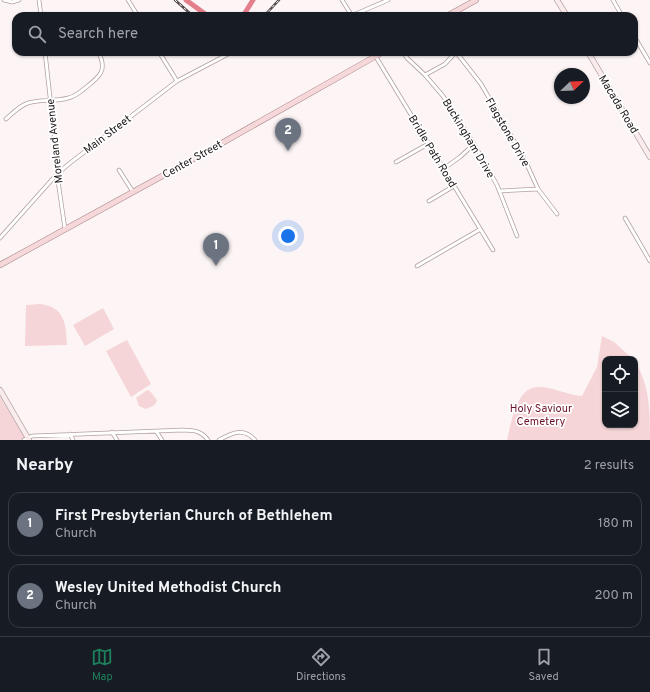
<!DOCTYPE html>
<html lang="en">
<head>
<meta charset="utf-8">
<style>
	body { margin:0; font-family:Overpass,sans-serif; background:#20242c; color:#f1f3f6 }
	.controls { position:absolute; right:12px; bottom:12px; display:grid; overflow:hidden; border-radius:8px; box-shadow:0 1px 3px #0004 }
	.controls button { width:36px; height:36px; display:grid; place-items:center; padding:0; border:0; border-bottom:1px solid #363941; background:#171b24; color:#f1f3f6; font:20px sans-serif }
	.compass { position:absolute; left:554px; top:68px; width:36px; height:36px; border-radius:50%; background:#171b24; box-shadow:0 1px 3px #0004; rotate:67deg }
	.you { position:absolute; left:288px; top:236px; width:14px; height:14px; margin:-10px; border:3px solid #fff; border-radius:50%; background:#1a73e8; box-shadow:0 0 0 6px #1a73e833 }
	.badge { display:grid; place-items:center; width:26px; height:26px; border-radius:50%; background:#1d815b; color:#fff; font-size:13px; font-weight:700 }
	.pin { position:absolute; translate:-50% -33px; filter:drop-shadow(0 1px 2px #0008) }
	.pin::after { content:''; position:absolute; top:21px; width:14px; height:12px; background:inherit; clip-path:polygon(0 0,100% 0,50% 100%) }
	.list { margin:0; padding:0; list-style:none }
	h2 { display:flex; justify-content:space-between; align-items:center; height:52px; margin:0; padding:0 16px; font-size:17px }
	h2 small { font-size:13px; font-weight:400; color:#9ea1a6 }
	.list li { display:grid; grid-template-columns:26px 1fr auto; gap:12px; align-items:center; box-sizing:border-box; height:64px; margin:0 8px 8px; padding:0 8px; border:1px solid #363941; border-radius:12px }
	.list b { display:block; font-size:15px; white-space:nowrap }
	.list p { margin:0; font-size:13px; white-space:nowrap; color:#9ea1a6 }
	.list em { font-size:13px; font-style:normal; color:#9ea1a6 }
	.icon { flex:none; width:22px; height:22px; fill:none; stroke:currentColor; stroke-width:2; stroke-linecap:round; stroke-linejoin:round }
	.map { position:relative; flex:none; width:650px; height:440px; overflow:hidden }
	.search { position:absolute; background:#171b24; box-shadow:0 1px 3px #0004; left:12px; right:12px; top:12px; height:44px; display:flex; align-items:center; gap:10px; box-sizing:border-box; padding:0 14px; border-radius:12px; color:#9ea1a6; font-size:15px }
	.sheet { height:196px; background:#171b24 }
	nav { display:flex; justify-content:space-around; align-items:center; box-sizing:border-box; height:56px; border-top:1px solid #363941; background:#171b24; font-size:11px; color:#9ea1a6 }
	nav a { display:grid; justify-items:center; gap:2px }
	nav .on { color:#1d815b }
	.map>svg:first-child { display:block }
	.green { fill:#f5d5d7 }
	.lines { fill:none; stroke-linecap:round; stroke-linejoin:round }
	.river { stroke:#e37e8b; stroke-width:5 }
	.street-casing { stroke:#b19fa0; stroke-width:4.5 }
	.secondary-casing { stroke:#b19fa0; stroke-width:6 }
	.primary-casing { stroke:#a68486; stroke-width:6 }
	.street { stroke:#fff; stroke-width:3 }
	.secondary { stroke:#faeced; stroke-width:4.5 }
	.primary { stroke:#f6d8da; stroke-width:5 }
	.rail-casing { stroke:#4f4848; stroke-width:2.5 }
	.rail { stroke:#fff; stroke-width:1; stroke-dasharray:3; stroke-linecap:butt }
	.labels { text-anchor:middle; stroke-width:3.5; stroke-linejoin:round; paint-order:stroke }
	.street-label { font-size:11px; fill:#1e1818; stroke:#fff }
	.park-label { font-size:11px; fill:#6d1229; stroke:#fff }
</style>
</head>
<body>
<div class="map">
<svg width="650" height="440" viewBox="0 0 650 440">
	<rect width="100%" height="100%" fill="#fdf5f5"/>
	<path class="green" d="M40,304C65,307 66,324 67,345L25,346L26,305Z
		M103,308L114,329L85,346L73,325Z
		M602,336L614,342L633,359H605V425H635V362C650,385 650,412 650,440H507C511,424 516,388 537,387C550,386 568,395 582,396L597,367Z
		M127,340L151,384L131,397L106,351Z
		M147,390L150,391L157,400L155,405L146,409L139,406L136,398Z
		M0,397L23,435L26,440H0Z"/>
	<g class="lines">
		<path class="river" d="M186,0L208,16
			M243,16L253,0"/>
		<defs>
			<path id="street" d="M4,0L12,2L19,0
				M39,0L41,16
				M128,0L138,16
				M342,0L352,16
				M613,0L622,16
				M351,16L388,0
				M634,36L650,63
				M45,52L57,160V174L65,229
				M159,52L177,81
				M373,52L493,250
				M403,52L407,58L425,75L443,96L474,144L497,185L517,236
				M456,52L481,84L524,158L538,189L557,214
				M425,75L445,64L456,52
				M6,119C13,113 19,106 28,103C41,99 55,102 68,98C74,97 79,93 84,89C98,78 109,71 98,52
				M396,162L428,144
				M443,169L460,157L474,144
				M119,170L133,192
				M499,191L538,189
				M429,201L454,186
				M625,218L650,261
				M0,238L57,174L70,163L177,81L232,52
				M417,266L479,230
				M156,431L162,440
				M112,432L117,440
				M70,434L73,440
				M24,440L32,436L183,430C193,430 202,431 208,440
				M219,440C232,433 243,427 255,440"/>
			<path id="secondary" d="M557,0L567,16
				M588,52L650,157
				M0,390L29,440"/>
			<path id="primary" d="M447,16L476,0
				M0,265L215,147L383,52"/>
		</defs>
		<use href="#street" class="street-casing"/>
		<use href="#secondary" class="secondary-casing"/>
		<use href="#primary" class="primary-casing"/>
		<use href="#street" class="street"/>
		<use href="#secondary" class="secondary"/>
		<use href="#primary" class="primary"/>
		<defs>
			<path id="rail" d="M175,0L193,16
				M264,16L279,0"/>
		</defs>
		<use href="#rail" class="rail-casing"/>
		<use href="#rail" class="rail"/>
	</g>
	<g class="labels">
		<g class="street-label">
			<text transform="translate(619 104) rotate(59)" y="4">Macada Road</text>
			<text transform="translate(508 132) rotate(60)" y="4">Flagstone Drive</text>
			<text transform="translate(107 134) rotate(-37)" y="4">Main Street</text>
			<text transform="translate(469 138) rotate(59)" y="4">Buckingham Drive</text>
			<text transform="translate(54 141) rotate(-96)" y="4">Moreland Avenue</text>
			<text transform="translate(433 151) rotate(59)" y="4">Bridle Path Road</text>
			<text transform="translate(192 159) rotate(-29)" y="4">Center Street</text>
		</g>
		<g class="park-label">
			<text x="541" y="412">Holy Saviour<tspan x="541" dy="13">Cemetery</tspan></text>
		</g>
	</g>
</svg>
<div class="controls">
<button><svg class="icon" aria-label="locate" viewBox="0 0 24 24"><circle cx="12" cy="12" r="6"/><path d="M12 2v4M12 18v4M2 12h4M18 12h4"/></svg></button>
<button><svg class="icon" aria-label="layers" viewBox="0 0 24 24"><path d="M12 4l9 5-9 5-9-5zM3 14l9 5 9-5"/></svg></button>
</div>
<svg class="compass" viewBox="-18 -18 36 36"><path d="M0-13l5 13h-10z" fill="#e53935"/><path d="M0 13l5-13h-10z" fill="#9ea1a6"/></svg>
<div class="you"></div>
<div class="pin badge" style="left:216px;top:266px;background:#6b7280">1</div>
<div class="pin badge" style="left:288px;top:151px;background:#6b7280">2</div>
<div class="search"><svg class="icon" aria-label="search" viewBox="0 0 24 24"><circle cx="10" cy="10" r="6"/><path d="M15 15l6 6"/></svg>Search here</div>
</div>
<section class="sheet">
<h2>Nearby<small>2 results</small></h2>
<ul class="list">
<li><span class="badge" style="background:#6b7280">1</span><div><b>First Presbyterian Church of Bethlehem</b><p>Church</p></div><em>180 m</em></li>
<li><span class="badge" style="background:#6b7280">2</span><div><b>Wesley United Methodist Church</b><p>Church</p></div><em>200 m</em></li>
</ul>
</section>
<nav>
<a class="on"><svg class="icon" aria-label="map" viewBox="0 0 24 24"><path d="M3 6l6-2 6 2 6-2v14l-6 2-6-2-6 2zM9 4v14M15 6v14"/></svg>Map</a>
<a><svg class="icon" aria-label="directions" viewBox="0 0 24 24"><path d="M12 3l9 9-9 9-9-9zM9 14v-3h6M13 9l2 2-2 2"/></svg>Directions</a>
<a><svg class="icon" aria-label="saved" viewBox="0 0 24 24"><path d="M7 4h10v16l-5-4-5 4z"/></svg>Saved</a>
</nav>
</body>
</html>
